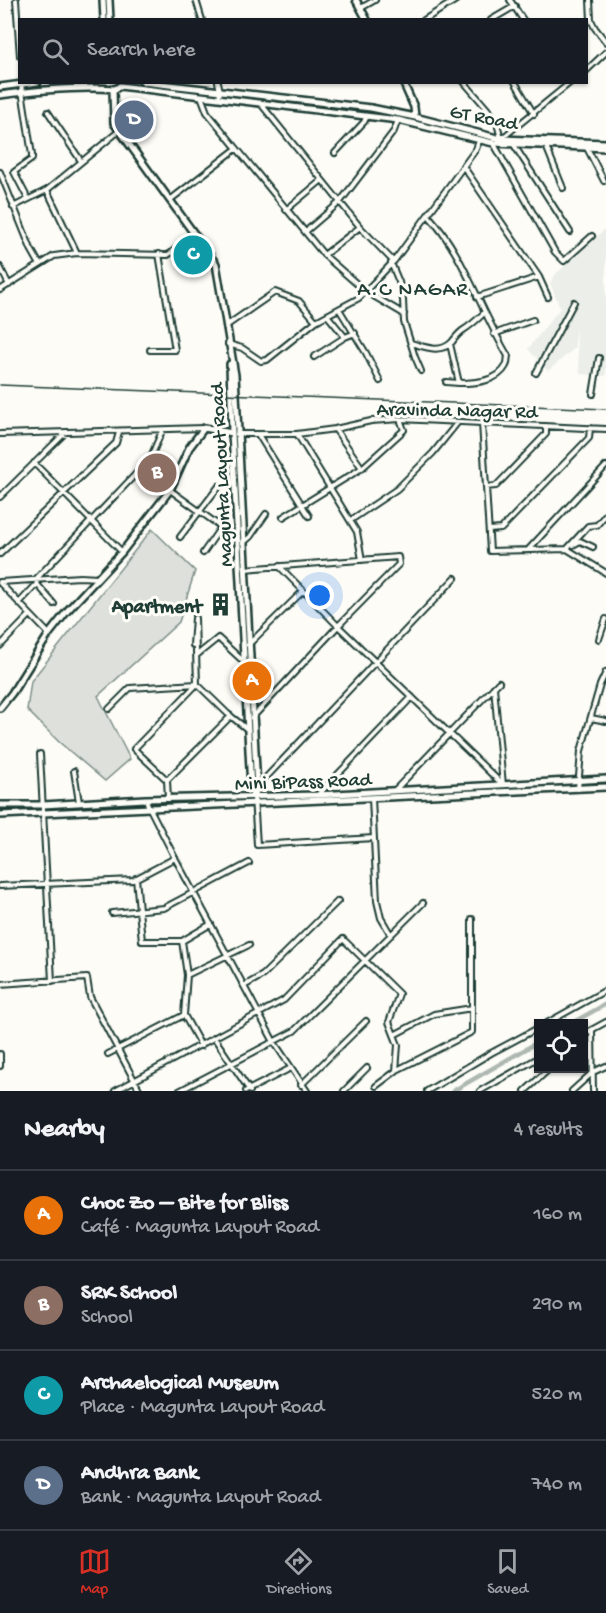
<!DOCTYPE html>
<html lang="en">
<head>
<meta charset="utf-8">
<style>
	body { margin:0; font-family:"Gochi Hand",sans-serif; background:#20242c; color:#f1f3f6 }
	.controls { position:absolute; right:18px; bottom:18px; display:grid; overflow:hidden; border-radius:0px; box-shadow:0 2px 4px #0004 }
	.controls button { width:54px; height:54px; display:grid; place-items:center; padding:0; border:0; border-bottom:2px solid #363941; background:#171b24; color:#f1f3f6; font:30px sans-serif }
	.you { position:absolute; left:320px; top:596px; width:21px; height:21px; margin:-15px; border:4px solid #fff; border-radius:50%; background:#1a73e8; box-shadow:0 0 0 9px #1a73e833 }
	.badge { display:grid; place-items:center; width:39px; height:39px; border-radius:50%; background:#d93025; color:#fff; font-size:20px; font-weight:700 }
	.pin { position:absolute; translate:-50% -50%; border:3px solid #fff; box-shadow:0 2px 6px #0006 }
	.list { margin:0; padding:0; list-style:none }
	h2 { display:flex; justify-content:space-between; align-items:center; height:78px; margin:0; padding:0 24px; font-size:26px }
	h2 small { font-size:20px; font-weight:400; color:#9ea1a6 }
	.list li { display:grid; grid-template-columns:39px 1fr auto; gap:18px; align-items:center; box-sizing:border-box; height:90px; padding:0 24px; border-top:2px solid #363941 }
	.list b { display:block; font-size:22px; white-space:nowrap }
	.list p { margin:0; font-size:20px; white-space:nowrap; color:#9ea1a6 }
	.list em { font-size:20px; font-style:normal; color:#9ea1a6 }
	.icon { flex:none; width:33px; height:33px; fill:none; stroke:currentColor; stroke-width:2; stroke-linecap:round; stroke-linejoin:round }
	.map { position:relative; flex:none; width:606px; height:1091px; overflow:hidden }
	.search { position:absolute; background:#171b24; box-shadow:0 2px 4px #0004; left:18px; right:18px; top:18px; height:66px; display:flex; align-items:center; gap:15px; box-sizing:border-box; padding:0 21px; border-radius:0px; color:#9ea1a6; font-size:22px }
	.sheet { height:438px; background:#171b24 }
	nav { display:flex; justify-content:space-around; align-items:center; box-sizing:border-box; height:84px; border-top:2px solid #363941; background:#171b24; font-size:16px; color:#9ea1a6 }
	nav a { display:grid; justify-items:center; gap:3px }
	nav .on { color:#d93025 }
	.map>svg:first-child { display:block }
	.built { fill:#eceee9 }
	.green { fill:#dde0db; stroke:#7e8e88; stroke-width:1.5 }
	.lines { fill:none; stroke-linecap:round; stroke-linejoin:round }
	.canal { stroke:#aeb8b1; stroke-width:4.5 }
	.street-casing { stroke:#1f3d34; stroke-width:8 }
	.secondary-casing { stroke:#1f3d34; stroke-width:10 }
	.street { stroke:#fdfcf7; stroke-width:4 }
	.secondary { stroke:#fdfcf7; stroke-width:5 }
	.rail { stroke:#1f3d34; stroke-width:1.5 }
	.labels { text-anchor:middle; stroke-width:6; stroke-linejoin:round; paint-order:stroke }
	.street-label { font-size:20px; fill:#1f3d34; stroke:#fdfcf7 }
	.poi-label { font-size:20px; font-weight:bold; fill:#1f3d34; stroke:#fdfcf7; text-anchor:end }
	.neighbourhood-label { font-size:21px; letter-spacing:1.5px; fill:#1f3d34; stroke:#fdfcf7 }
</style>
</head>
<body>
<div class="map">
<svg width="606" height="1091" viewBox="0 0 606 1091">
	<rect width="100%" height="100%" fill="#fdfcf7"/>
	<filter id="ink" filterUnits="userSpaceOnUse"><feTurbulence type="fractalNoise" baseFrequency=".0167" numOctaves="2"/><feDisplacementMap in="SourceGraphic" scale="12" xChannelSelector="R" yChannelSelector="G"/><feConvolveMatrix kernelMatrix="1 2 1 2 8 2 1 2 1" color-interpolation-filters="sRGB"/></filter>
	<g filter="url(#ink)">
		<path class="built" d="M606,228V376L580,374L575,327V348L548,371L528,349L560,308L550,283L556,274Z"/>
		<path class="green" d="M152,529L195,571L179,622L98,696L130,759L105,781L59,742L27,710L31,681Z"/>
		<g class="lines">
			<path class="canal" d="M572,1023L606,1004
				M453,1091L538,1042"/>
			<defs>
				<path id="street" d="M16,0L20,56
					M196,0L202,20
					M510,0L523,20
					M590,0L591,20L595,28L606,42
					M361,8L375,0
					M424,20L456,0
					M491,20L515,6
					M586,71L606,52
					M218,82L220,91L219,98
					M464,82L496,119L501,139L571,82
					M515,82L534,114
					M21,84L32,155V159L14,172L28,199
					M201,96L207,112L324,255L365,291L404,314
					M261,104L360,227L393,261
					M48,112L81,161
					M494,144L555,252L564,261L592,236
					M514,145L570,232
					M546,146L563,188
					M587,148L604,181
					M335,153L364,122L367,116
					M463,166L539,277L548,297
					M0,172L31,249L40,265
					M47,190L77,253
					M170,200L236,149
					M13,207L47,190L119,131
					M286,210L322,180
					M428,215C464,254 480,310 508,356C507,359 508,363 506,366C498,382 474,383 459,383L450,344
					M305,232L340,202L394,131L398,120
					M324,255L360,227
					M391,263L399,282L403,300L404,322L415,357L421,371
					M0,267L9,285
					M0,290L54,256L77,253L168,255L195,235
					M477,297L539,277
					M339,309L366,353L380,381
					M327,315L345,337
					M226,326L275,292L299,301L316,321
					M494,334L533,320
					M411,343C425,347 440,354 452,342C455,338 458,334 462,331C470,326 477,320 484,313
					M228,344L242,348L261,361L267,360L316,321L359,298L394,261L476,149L479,141
					M150,350H175L159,254
					M314,357L345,337L355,333
					M536,373L574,302
					M446,382L459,383
					M593,394L599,358
					M482,423L490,551L567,549L606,573
					M335,429L362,468
					M0,434L203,428
					M237,434H297L335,429L371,421L400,419L606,429
					M297,434L357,532L362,560
					M259,436L309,516
					M34,463L122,552
					M486,487L496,486L546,434V426
					M170,490L238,539
					M0,497L65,433
					M283,517L362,468L404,430L400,419
					M351,520L397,489L433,453L458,422
					M489,530L501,529L589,438L590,428
					M180,537L219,486
					M243,543L250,537L266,514
					M573,545L580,541L593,547
					M567,549L588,526L597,525L606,514
					M528,550L606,466
					M203,553L221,527
					M0,554L116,443L119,432
					M279,566L338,626L503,785L494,687
					M245,569L398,557L399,564L338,626L252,718
					M0,582L80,577L98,578
					M0,583L49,634
					M37,584L36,579L150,459L162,431
					M19,603L37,584L54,604
					M599,639L606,619
					M193,645L195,618L197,684L134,749L167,780L231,716
					M248,645L303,591
					M0,646L30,615
					M197,655L218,638L243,661
					M109,709L130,688L197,684L228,714L247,729
					M591,718L606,721
					M40,754L52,981
					M74,771L79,802
					M167,780L168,799
					M257,787L455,578
					M578,789L581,751L600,685L606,672
					M395,790L499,682
					M318,795L412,697
					M254,797L257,845L374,838
					M372,798L377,901L381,918L391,935
					M145,799L175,858L274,1042L307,1091
					M136,878L142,941H182L211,924
					M0,886L133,880L175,858
					M112,913L164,908L249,863
					M182,941L187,975L184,1015L201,1046
					M187,975L249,945
					M0,984L87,978L90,997L140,1091
					M244,986L263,975L338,901
					M547,1023L606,990
					M592,1030L593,1091
					M584,1034L606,1022
					M394,1035L434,1014L472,1008
					M215,1039L250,1091
					M0,1054V1066
					M108,1054L184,1015
					M397,1070L472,1032V919
					M301,1085L366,1021
					M115,1091L284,1000L343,939L399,994L389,1022L398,1045L396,1071L376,1086
					M179,1091L294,1031L423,903
					M246,1091L291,1068
					M344,1091L367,1068
					M427,1091L491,1053L538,1028
					M480,1091L538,1058
					M525,1091L547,1071
					M572,1091L593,1072L606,1066"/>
				<path id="secondary" d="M103,0L104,20
					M109,0L110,20
					M356,0L367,20
					M143,82L371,108L415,117L501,139L606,143
					M403,82L414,107L415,117
					M0,87L38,82
					M113,90L114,123L216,264L235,375L257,788L254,797
					M0,95C38,90 79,86 115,89L120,86L398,120L493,143L606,148
					M230,364L232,433L251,788L253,795
					M0,708L12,693L49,634L68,610L122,552L170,490L189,448L204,428L232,433
					M0,805H43L145,799L317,795L606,779
					M0,815L606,787"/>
			</defs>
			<use href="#street" class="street-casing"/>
			<use href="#secondary" class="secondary-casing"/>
			<use href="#street" class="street"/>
			<use href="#secondary" class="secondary"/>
			<path class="rail" d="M0,385L606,409"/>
		</g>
	</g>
	<defs>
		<symbol id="building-bare" viewBox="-9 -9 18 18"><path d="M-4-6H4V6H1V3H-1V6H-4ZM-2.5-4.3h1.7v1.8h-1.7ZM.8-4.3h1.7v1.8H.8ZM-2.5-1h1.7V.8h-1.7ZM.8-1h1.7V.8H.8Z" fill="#1f3d34" stroke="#fdfcf7" stroke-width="2.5" paint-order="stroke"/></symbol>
	</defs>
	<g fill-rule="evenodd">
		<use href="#building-bare" x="204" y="588" width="33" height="33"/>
	</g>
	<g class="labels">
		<g class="street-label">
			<text transform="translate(484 116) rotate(11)" y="7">GT Road</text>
			<text transform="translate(457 409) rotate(1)" y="7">Aravinda Nagar Rd</text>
			<text transform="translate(220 475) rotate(-93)" y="7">Magunta Layout Road</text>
			<text transform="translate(303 780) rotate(-2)" y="7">Mini BiPass Road</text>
		</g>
		<g class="poi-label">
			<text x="202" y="612">Apartment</text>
		</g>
		<g class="neighbourhood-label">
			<text x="413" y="295">A.C NAGAR</text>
		</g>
	</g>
</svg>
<div class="controls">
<button><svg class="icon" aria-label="locate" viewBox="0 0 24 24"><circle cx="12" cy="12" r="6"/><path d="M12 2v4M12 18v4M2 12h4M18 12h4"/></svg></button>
</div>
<div class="you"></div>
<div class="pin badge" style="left:252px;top:681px;background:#e8710a">A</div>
<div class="pin badge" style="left:157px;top:473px;background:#8d6e63">B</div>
<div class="pin badge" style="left:193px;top:255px;background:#0f9aa8">C</div>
<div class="pin badge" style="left:134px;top:120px;background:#5c6f8a">D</div>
<div class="search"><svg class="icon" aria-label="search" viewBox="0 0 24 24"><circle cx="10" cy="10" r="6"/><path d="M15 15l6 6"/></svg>Search here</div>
</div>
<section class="sheet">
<h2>Nearby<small>4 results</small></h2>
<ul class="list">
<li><span class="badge" style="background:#e8710a">A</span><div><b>Choc Zo – Bite for Bliss</b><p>Café · Magunta Layout Road</p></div><em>160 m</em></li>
<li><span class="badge" style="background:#8d6e63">B</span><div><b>SRK School</b><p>School</p></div><em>290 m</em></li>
<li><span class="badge" style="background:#0f9aa8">C</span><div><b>Archaelogical Museum</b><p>Place · Magunta Layout Road</p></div><em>520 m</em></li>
<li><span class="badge" style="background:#5c6f8a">D</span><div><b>Andhra Bank</b><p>Bank · Magunta Layout Road</p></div><em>740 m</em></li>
</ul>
</section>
<nav>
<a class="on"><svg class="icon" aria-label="map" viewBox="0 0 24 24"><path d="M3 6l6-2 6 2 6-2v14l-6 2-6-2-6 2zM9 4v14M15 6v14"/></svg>Map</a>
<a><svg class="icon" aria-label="directions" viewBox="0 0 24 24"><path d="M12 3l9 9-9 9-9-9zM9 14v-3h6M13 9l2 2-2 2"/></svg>Directions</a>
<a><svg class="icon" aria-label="saved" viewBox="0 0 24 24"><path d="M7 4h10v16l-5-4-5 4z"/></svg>Saved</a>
</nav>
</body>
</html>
